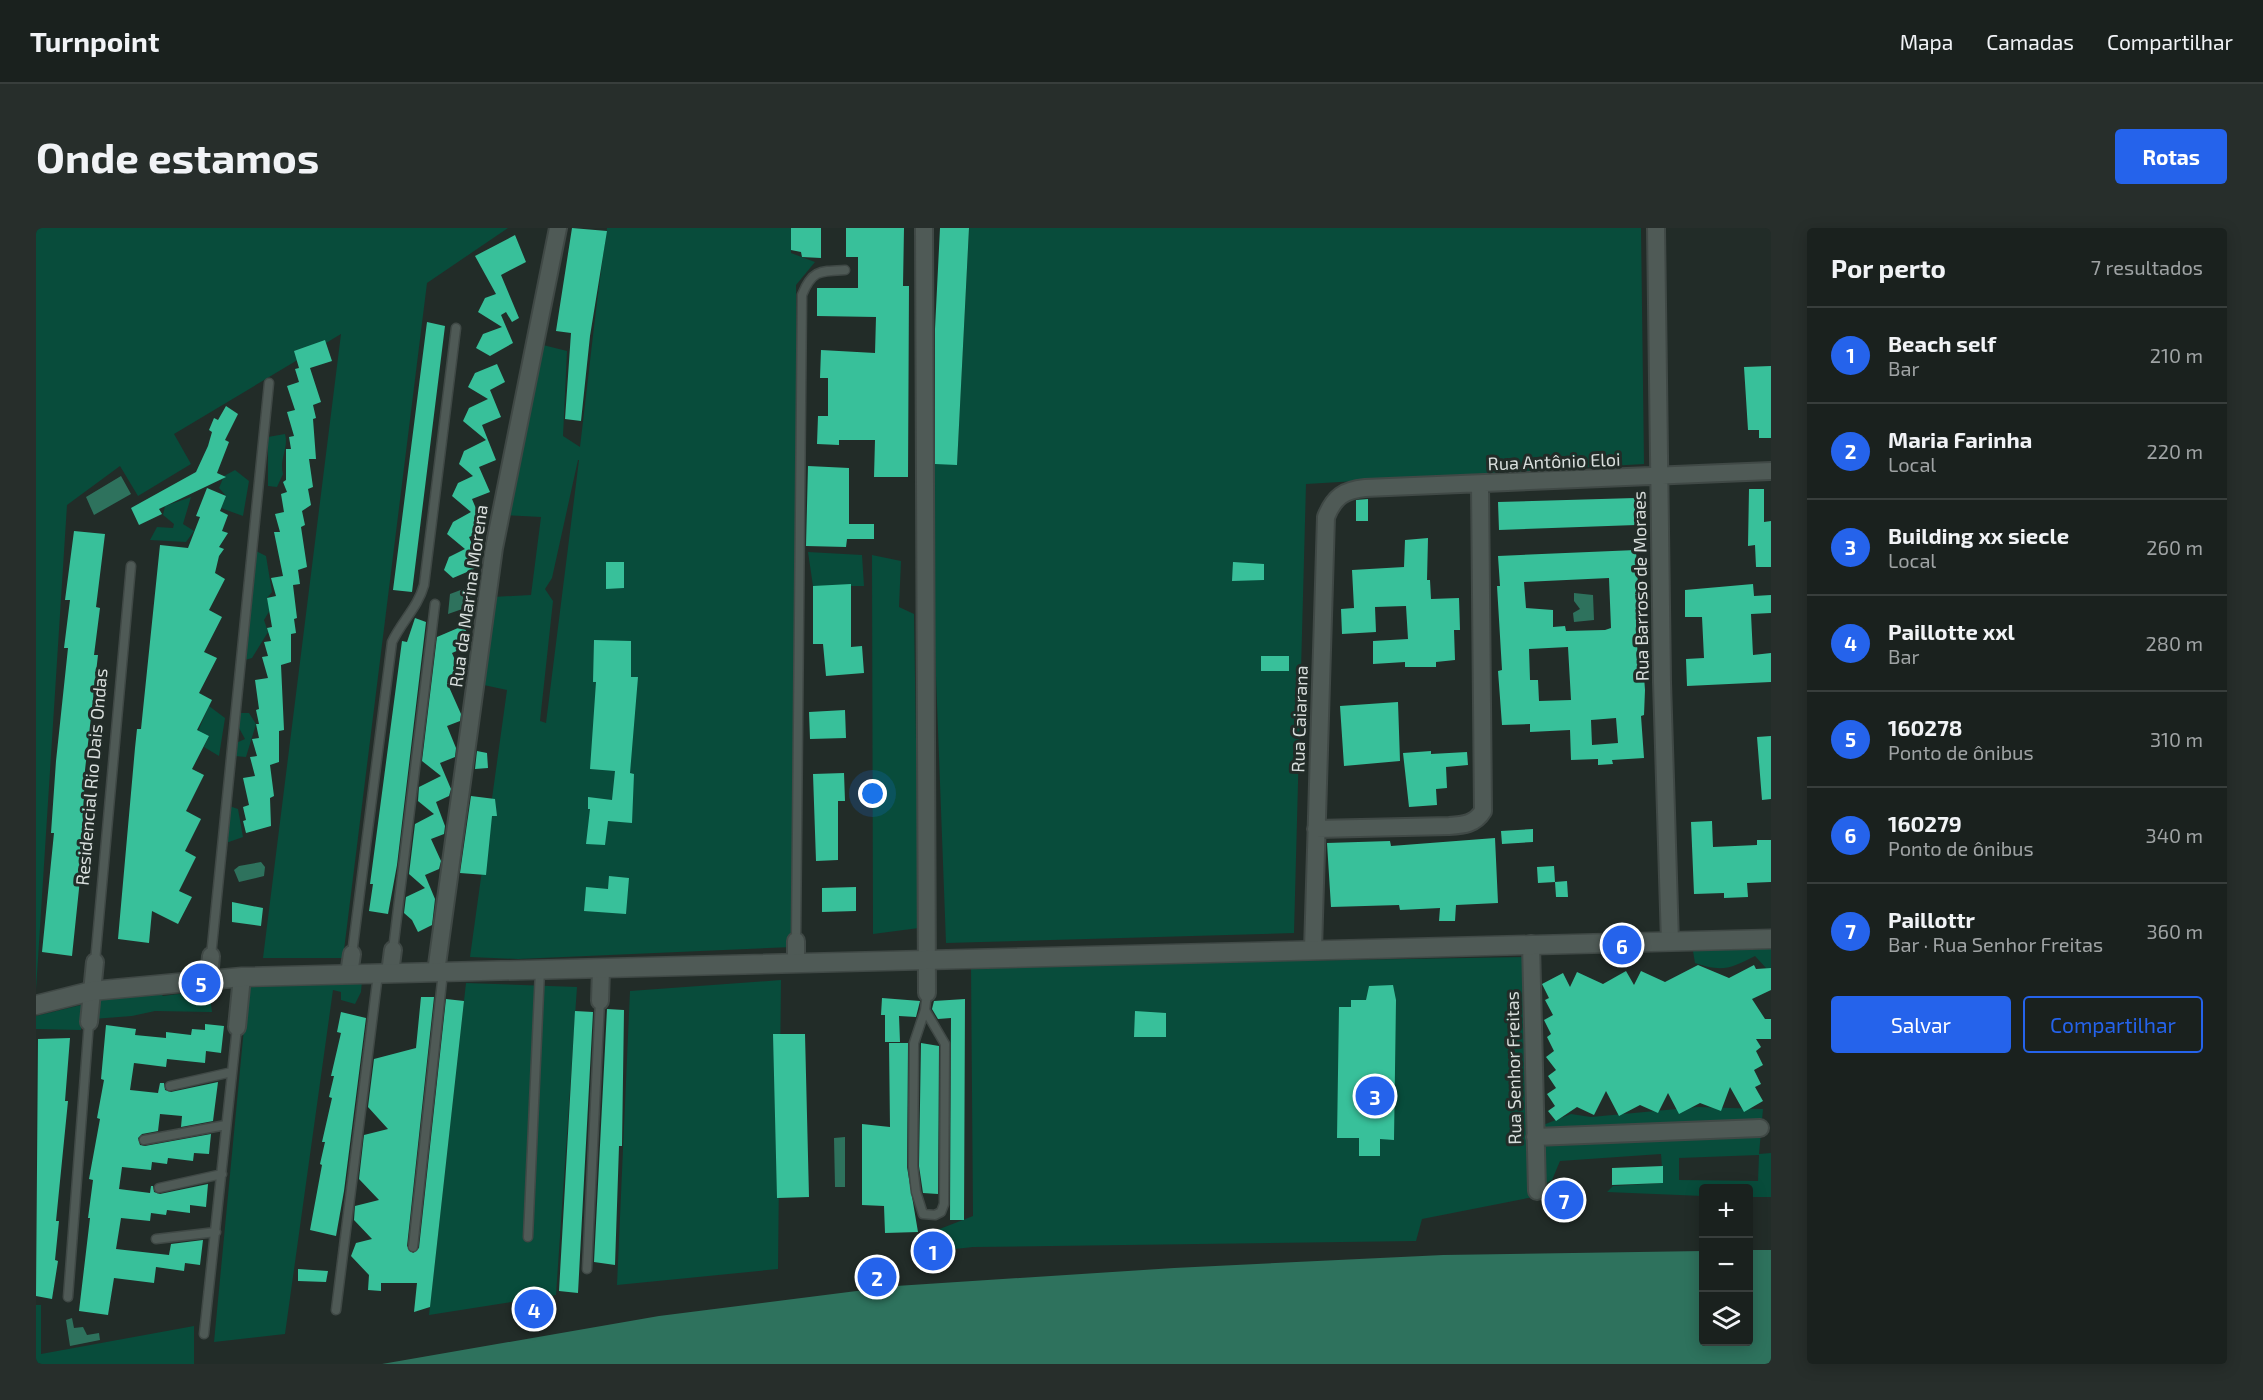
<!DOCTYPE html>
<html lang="pt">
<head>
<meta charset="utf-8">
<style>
	body { margin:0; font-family:"Exo 2",sans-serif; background:#272e2b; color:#f1f3f6 }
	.controls { position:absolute; right:18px; bottom:18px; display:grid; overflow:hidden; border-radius:6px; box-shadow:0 3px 15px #0003 }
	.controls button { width:54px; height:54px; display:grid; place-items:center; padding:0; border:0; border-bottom:2px solid #383e3c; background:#1a211e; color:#f1f3f6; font:30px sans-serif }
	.you { position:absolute; left:837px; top:566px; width:21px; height:21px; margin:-15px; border:4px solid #fff; border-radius:50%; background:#1a73e8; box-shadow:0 0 0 9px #1a73e833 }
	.badge { display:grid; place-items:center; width:39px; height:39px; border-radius:50%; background:#2563eb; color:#fff; font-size:20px; font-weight:700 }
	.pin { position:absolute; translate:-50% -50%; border:3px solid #fff; box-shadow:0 2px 6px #0006 }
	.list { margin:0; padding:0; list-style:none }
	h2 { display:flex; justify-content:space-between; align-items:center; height:78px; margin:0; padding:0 24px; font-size:26px }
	h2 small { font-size:20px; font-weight:400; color:#9fa3a4 }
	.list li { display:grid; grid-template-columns:39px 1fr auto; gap:18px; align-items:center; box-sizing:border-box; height:96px; padding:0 24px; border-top:2px solid #383e3c }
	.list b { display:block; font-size:22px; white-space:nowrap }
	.list p { margin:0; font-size:20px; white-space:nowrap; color:#9fa3a4 }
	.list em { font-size:20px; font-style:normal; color:#9fa3a4 }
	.actions { display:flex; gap:12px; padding:18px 24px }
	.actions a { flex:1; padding:14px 0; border:2px solid #2563eb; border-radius:6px; text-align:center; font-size:21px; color:#2563eb }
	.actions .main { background:#2563eb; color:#fff }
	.icon { flex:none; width:33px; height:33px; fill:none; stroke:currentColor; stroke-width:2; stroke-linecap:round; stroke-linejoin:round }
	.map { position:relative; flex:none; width:1735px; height:1136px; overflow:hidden; border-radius:6px }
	header { display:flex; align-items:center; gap:36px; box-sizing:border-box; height:84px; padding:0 30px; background:#1a211e; border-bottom:2px solid #383e3c }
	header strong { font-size:28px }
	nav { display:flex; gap:33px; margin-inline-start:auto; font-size:21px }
	.intro { display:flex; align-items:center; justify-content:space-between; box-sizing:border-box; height:144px; padding:0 36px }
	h1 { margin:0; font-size:42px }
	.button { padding:15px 27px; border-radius:6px; background:#2563eb; color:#fff; font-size:21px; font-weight:700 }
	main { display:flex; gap:36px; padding:0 36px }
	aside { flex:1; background:#1a211e; border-radius:6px; box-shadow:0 3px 15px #0003 }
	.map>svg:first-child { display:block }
	.green { fill:#084c3b; fill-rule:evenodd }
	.water { fill:#2e725d }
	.building { fill:#38c09a; fill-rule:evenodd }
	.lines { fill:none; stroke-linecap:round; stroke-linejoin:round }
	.lane-casing { stroke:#404946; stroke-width:11 }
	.street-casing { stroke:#404946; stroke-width:20 }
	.secondary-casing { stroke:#404946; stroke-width:21 }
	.lane { stroke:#4f5a56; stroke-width:8 }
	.street { stroke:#4f5a56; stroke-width:16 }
	.secondary { stroke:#4f5a56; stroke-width:18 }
	.labels { text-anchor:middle; stroke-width:6; stroke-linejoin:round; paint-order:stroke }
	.street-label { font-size:18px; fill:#d8dedc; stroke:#222c28 }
</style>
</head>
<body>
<header>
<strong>Turnpoint</strong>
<nav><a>Mapa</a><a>Camadas</a><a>Compartilhar</a></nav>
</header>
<div class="intro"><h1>Onde estamos</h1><a class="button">Rotas</a></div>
<main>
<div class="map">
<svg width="1735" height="1136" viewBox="0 0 1735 1136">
	<rect width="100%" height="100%" fill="#222c28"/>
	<path class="green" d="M0,0H472L391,55L307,730H227L305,106L138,206L155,236L102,268L84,238L31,277L0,762Z
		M571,0H755V25L779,34L760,57L763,324L756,719L482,731L434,729L471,462L443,456L457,369L495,367L505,289L468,287L503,116L531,123L527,208L544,219C553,146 560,73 571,0ZM542,232H543L510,495L504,493L517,373L509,361L516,350Z
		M933,0H1605L1608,236L1270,256L1258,705L910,715L892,235L921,236Z
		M249,206C253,220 243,231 247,246L241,259L232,258V209Z
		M199,242L213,253L207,288L185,280L190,268L183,260L188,248Z
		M155,269L147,296L158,303L150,314L114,312L121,299L137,300L138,296L127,287L129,278Z
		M220,323L230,328L236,364L231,370L234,382L228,392L232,404L216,430L209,432Z
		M772,324L826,327L828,358H777Z
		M836,327L865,333L863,379L878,386L883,700L837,706Z
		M173,478L189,490L183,528L168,519L173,508L162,503Z
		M203,485H213L220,496L210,529L199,528L200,515L209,511L202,498Z
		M193,578L202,581L207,609L190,615Z
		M1735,716V740H1730L1719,728C1694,741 1686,744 1659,735L1656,717Z
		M1496,729L1497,969L1386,991L1380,1013L937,1019L901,1023L896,1004L937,988L935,738Z
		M299,752H326L325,764L319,776L305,772V764L297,762L249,1106L178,1114L212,758Z
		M745,752L742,1041L581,1057L594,763Z
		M430,755L541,759L520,1067L393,1087Z
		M119,760L127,768L173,762L176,784L119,783L96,788L57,791L60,765Z
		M45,777V802L0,801V788Z
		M1662,879L1727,881L1723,926L1735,925V969H1713L1712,960H1668L1667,968L1571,964L1577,958L1627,955L1625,926L1524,933L1516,952L1507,957L1502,899L1535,886L1555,889ZM1723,927L1722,953L1643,952V930Z
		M0,1077H5V1126L158,1098V1136H0Z"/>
	<path class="water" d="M85,248L95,266L58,287L50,269Z
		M438,357L435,378L412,386L414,366Z
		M1538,365L1557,367L1558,392L1538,394L1537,385L1544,381L1538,373Z
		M225,634L229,639L228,648L203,654L198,642L203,638Z
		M809,909V959H799L798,910Z
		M1713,1022H1735V1136H346L623,1088L860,1058L1138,1040L1407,1027L1667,1023L1668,1114H1712Z
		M36,1090L38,1100L47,1099L51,1107L63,1105L64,1112L34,1118L30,1092Z"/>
	<path class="building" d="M536,0L571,3L554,108L545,193L529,191L535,105L520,103Z
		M755,0H785V30L766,29L765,24L755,22Z
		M810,0H868L867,58H873L872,249H838L839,212H803V217L781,216L782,188H792V150H784L785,122L839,125L840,89L781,88V60H822V29H810Z
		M904,0H933L921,237L899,236V101Z
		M479,7L490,34L465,47L483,90L476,94L470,84L465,87L477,115L454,128L440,120L447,106L466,99L442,84L449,70L460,66L439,28Z
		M391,94L409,98L376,364L357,362Z
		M289,112L296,133L274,140L285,174L277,177L280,190L277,191L280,231H273L277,259L272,261L275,277L266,283L269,297L265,299L271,339L262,342L264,356L257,357L261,390L258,391L260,405L255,406V434L245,437L248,502L243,503V534L234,537L238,568L234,570L235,598L210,605L207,593L210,592L207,579L213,577L207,550L219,548L214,529L221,528L216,511L223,510L220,496H223L220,482L223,481L219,452L232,450L226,429L232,428L228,414L235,413L231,400L236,399L231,370L240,368L235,350L247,348L238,304H244L239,286L248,284L245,266L251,264L247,254L250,252V221H255L253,209L258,208L251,184L259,182L251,158L263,154L259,141L263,140L258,123Z
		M461,136L469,154L454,162L465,189L446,197L460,232L443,239L454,264L436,271L449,302L433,309L445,338L417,350L408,342L413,329L429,321L411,306L417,294L435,284L416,268L422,255L437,248L423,236L428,223L450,212L427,193L433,180L452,171L432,159L439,145Z
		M1735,138V210H1723V202H1712L1708,139Z
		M190,178L202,186L189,212L193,214L181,245L190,249L123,281L126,286L103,297L95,280L160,244L172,218L176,204L173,202L178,190L182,192Z
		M772,238L813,240V296H838V311H811L810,319L770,318Z
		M171,260L190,268L184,283L192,287L186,303L192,305L183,319L188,321L183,328L179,345L189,351L173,382L186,389L168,424L181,430L163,465L176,472L161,502L173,508L156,541L168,547L150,583L165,591L149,623L160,629L143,663L156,669L142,696L116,683L113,715L82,711L99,520L101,501H105L124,317L152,320L164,289L160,288Z
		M1713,261H1728V294L1735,293V339H1720L1719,317L1712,318Z
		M1599,270L1600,297L1463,302L1462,274Z
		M1332,271V293H1320V272Z
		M38,303L69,306L60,379L64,380L58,427H62L49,542L46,613H48L36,728L6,724L18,605H15L20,533L32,420H28L34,372H29Z
		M1392,310L1391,352H1394L1395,371L1423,370L1424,402H1418L1419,432L1400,434V439H1369V434L1337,436V413L1372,411L1370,378L1339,379L1340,404L1306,406L1305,381L1318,380L1316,342L1368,339L1369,312Z
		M1600,322L1604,394H1600L1602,435H1607L1609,462L1608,487L1605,488L1608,530L1576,532L1577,536L1562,537V531L1535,532L1534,502L1494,504V496L1466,497L1462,443L1466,442L1461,358H1464L1462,328ZM1573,350L1575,400L1569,402L1530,403L1529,398L1517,399V382L1490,380L1488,354ZM1532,419L1535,472L1503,473L1502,452H1494L1493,421ZM1580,490L1582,515L1556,517L1555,492Z
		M570,334H588V360L570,361Z
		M1197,334L1228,336V352L1196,353Z
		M815,356V419L826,418L828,445L790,448L787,416H777V358Z
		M1717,356L1718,368L1735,367V385L1715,386L1717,427L1735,425V454L1651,458L1650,431L1668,430L1666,389H1649V362Z
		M379,390L390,394L361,637L352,686L333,683L337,656H334L366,413L371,414Z
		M429,397L432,418L416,425L428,453L413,459L425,486L424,493L411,498L420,520L419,529L404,535L415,561L413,568L400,574L409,598L408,606L395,611L405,633L403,641L389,647L399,671L396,697L382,704L376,692L368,685L370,669L389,660L373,646L379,596L398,586L382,573L383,559L405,548L386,533L401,409Z
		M558,412L595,413V449H602L594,545L598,546L596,595L572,593L569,617L550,616L554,581H552V569L576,572L579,543L554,541L560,454H557Z
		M1225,428H1253V443H1225Z
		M1362,474L1364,533L1308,538L1304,478Z
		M809,482L810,510L774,511L773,484Z
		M1735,508V571L1726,572L1721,509Z
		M441,523L451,525L452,540L439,541Z
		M1395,523V526L1431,524L1432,537L1410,539L1411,560L1400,561L1401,577L1373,579L1367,525Z
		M808,545L809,573H802V632L780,633L777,546Z
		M435,568L459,571L461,588H456L450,647L424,645Z
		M1676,593L1677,619L1721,617V612H1735V654L1711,655L1712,669L1688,670V665L1658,666L1655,594Z
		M1497,601V614L1466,616L1465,603Z
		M1459,610L1462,675L1420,677L1419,693H1403L1404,680L1364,682L1363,677L1295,679L1291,615L1354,613L1355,618Z
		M1518,638L1519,654L1502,655L1501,639Z
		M573,648L593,650L590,686L548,683L550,659L572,661Z
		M1531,653L1532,669H1520L1519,654Z
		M820,659V683L786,684V660Z
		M196,674L227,680L225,698L196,694Z
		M1662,737L1693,750L1718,737L1720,741L1735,740V762L1716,771L1729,791H1735V811H1720L1725,819L1720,823L1727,837L1718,842L1725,856L1719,859L1727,873L1708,884L1694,859L1685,883L1664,875L1643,886L1632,865L1622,885L1604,877L1583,888L1570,863L1558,887L1541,879L1520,893L1512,883L1519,878L1511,866L1520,860L1512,848L1520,842L1510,829L1518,823L1511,809L1515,806L1508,792L1517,787L1509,772L1513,770L1506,756L1527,745L1534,759L1541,744L1567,756L1590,743L1598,757L1605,743L1629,754Z
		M1357,757L1360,772L1358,912L1344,911V928H1323V910H1301L1303,779H1315V772H1330L1333,758Z
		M385,769H398L371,1018L377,1025L383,1020L410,771L428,773L394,1079L378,1084L381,1055H345V1063L332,1062L333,1047L315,1028L320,1015L336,1011L318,992L319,978L343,972L323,951L328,907L352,901L332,879L338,831L380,820Z
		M846,770L884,773L880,789L863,788L864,814H849V787H845Z
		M929,771L928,992H914L915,790L902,791L896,781L898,773Z
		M571,781L588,782L586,918H583L579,1037L558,1034Z
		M539,783L557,784L542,1065L523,1063Z
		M1099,783L1130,785V809H1098Z
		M305,784L330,790L308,963L300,1008L274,1002L286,937L284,936L289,914H286L296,870L293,869L298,848H295L305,805L301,804Z
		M169,796L188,798L185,825L170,823L169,835L131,831L130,839L98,835L94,862L122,865L124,855H128L129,862L135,864L182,854L177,893L145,899L146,888L124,886L122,903L106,906L102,910L104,917L109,918L175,906L173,926L158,925L157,933L132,930L131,936L116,934L115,942L86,939L83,961L114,965L115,958H117L118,964L124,966L172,956L170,979L154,977V985L131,982L130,987L115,985L114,993L85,990L80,1021L133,1027L135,1016L167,1012L164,1037L149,1035L148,1043L120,1039L118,1055L78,1050L72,1087L43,1083L54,990H52L57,952L53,951L64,891L61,890L68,852L65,851L70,797L100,801L99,807L130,810V804L155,807L156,801L169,802Z
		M737,806H769L773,969L741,970Z
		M34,810L29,873H32L20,993H23L19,1032L22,1033L16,1071L0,1068L2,811Z
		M853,815H872L871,939L882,1004L849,1005L848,978L826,977V896L854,899Z
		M885,815L903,818L902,966L887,965L883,938Z
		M1627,938V955L1576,957V940Z
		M262,1041L292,1043L290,1054L262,1053Z"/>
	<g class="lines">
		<defs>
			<path id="lane" d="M760,713L766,67C776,42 784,43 809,42
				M357,722L399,376
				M316,726L356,414C366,393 382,379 388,357L420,100
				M175,728L233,155
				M59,734L95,338
				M889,782L909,816L908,976L905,984L899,987L887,986L880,964L877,938L878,815L889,782L891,765
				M134,858L196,844
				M108,912L190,897
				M123,960L186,946
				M492,1009L504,742
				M120,1011L180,1004
				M377,1019L407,744
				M551,1041L564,773
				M32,1069L53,794
				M300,1082L342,746
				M168,1106L201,799"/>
			<path id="street" d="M888,0L891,765
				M1620,0L1626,454L1634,714
				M1280,601L1413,598C1428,597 1439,596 1447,583L1444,257
				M1495,716L1501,963
				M1277,722L1290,289C1298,269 1308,262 1329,260L1735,243
				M760,735V713
				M400,744L458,320L522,0
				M354,745L357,722
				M313,746L316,726
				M173,751L175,728
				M564,773L565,741
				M53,794L59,734
				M201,799L206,749
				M1499,909L1724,900"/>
			<path id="secondary" d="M0,777L56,763L206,749L1735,711"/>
		</defs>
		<use href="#lane" class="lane-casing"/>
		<use href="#street" class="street-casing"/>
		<use href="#secondary" class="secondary-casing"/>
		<use href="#lane" class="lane"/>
		<use href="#street" class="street"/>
		<use href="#secondary" class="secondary"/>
	</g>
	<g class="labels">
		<g class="street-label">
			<text transform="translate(1518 234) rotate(-2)" y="6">Rua Antônio Eloi</text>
			<text transform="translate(1605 358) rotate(-91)" y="6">Rua Barroso de Moraes</text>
			<text transform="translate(433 368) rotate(-82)" y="6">Rua da Marina Morena</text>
			<text transform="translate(1264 491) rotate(-88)" y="6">Rua Caiarana</text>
			<text transform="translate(56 549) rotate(-85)" y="6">Residencial Rio Dais Ondas</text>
			<text transform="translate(1478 840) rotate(-91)" y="6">Rua Senhor Freitas</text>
		</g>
	</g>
</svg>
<div class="controls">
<button>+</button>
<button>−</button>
<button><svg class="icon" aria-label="layers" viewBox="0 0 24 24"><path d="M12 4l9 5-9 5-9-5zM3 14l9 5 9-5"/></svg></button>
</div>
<div class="you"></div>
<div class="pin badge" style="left:897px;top:1023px">1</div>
<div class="pin badge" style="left:841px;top:1049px">2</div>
<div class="pin badge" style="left:1339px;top:868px">3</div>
<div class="pin badge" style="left:498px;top:1081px">4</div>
<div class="pin badge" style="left:165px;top:755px">5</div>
<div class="pin badge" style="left:1586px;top:717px">6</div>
<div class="pin badge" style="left:1528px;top:972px">7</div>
</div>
<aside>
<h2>Por perto<small>7 resultados</small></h2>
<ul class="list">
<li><span class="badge">1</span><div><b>Beach self</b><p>Bar</p></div><em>210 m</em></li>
<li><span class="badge">2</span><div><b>Maria Farinha</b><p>Local</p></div><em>220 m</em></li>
<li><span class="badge">3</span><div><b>Building xx siecle</b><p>Local</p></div><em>260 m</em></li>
<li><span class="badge">4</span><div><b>Paillotte xxl</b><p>Bar</p></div><em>280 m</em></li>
<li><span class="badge">5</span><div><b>160278</b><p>Ponto de ônibus</p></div><em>310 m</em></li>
<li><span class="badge">6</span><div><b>160279</b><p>Ponto de ônibus</p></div><em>340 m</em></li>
<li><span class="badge">7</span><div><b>Paillottr</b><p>Bar · Rua Senhor Freitas</p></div><em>360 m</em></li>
</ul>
<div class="actions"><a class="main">Salvar</a><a>Compartilhar</a></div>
</aside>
</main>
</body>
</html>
